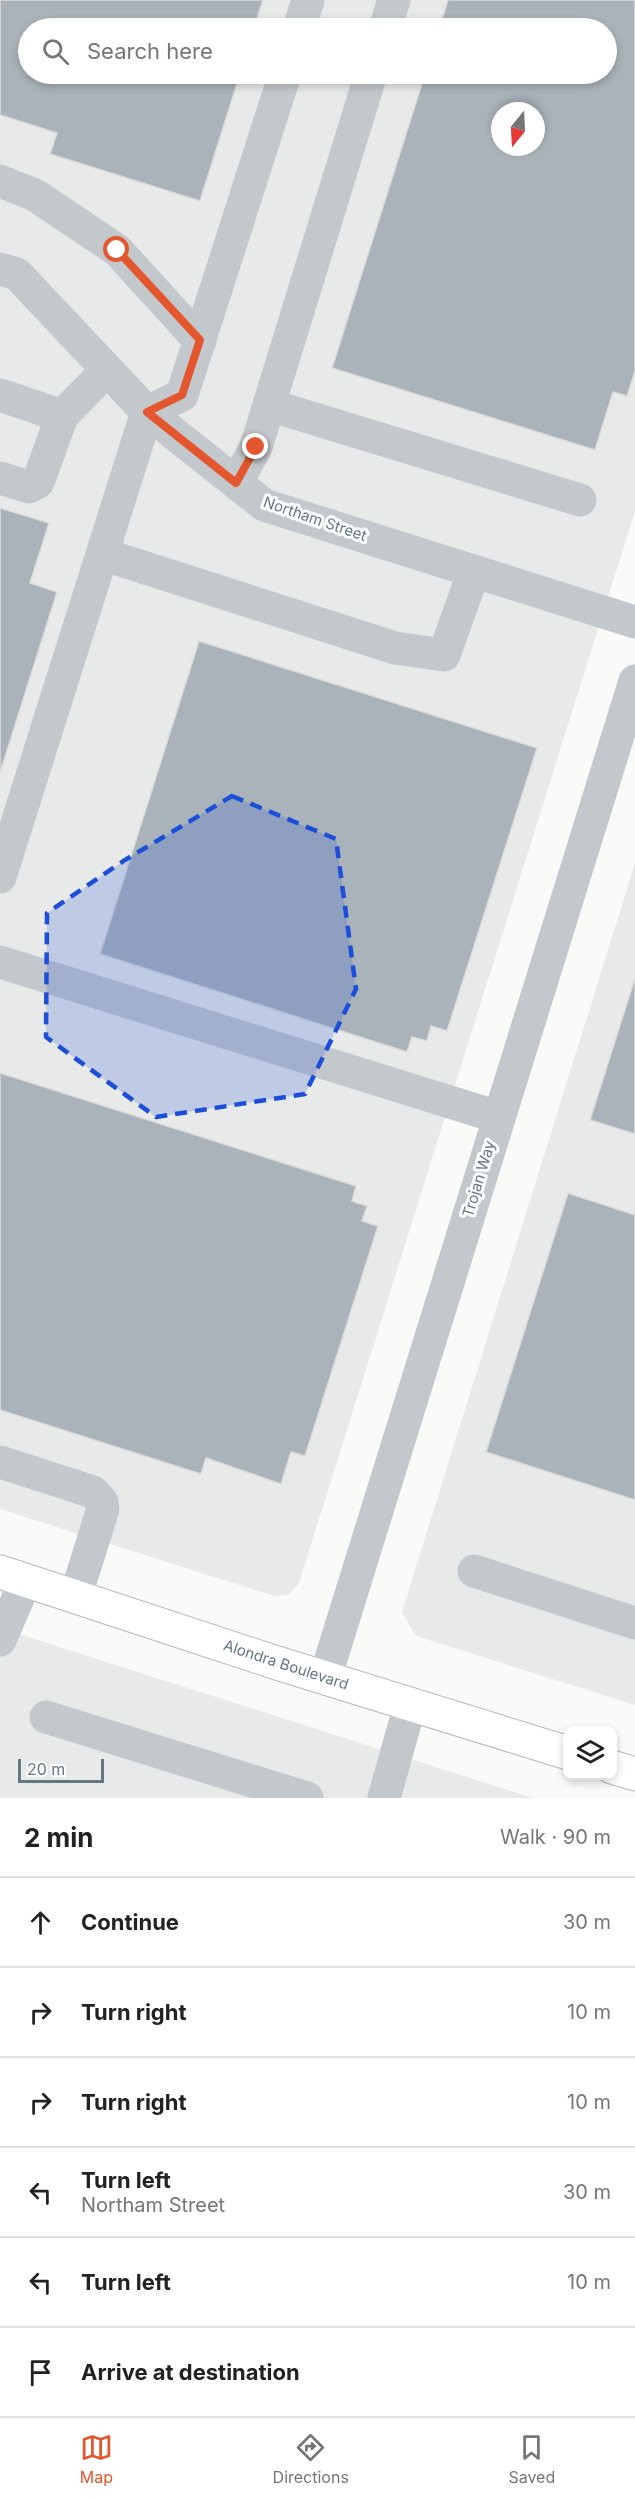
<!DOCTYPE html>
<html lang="en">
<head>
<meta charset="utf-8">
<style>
	body { margin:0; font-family:Inter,sans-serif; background:#f2f2f2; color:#222 }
	.controls { position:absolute; right:18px; bottom:18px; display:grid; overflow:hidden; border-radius:12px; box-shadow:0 3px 9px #0003 }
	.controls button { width:54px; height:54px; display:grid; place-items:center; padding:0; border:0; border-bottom:2px solid #e0e0e0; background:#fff; color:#222; font:30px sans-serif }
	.compass { position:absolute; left:491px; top:102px; width:54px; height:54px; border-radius:50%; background:#fff; box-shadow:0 3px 9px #0003; rotate:198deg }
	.scale { position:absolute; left:18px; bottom:15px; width:86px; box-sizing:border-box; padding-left:6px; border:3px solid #657683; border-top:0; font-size:16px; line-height:21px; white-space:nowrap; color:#657683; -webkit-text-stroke:4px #fff; paint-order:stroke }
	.stop { position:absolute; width:18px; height:18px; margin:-14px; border:4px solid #e4572e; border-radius:50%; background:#fff }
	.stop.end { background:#e4572e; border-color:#fff; box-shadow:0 2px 6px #0008 }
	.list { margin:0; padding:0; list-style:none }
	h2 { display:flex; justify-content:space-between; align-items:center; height:78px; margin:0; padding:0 24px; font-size:26px }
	h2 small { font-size:20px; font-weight:400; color:#767676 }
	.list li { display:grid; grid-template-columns:39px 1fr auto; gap:18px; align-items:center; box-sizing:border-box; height:90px; padding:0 24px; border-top:2px solid #e0e0e0 }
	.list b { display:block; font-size:22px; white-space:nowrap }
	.list p { margin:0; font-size:20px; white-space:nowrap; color:#767676 }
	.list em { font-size:20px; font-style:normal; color:#767676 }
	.icon { flex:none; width:33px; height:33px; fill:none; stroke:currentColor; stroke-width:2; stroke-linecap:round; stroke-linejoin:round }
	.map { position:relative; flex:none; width:635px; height:1798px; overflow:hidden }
	.search { position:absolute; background:#fff; box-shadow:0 3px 9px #0003; left:18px; right:18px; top:18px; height:66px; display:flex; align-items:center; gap:15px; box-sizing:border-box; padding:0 21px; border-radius:33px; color:#767676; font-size:22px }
	.sheet { height:618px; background:#fff }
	nav { display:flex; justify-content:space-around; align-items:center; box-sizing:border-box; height:84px; border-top:2px solid #e0e0e0; background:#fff; font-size:16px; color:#767676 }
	nav a { display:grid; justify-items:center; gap:3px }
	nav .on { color:#e4572e }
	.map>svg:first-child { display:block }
	.built { fill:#e8e9e9; fill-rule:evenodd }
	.building { fill:#aab3b9; stroke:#dcdcda; stroke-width:1.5; fill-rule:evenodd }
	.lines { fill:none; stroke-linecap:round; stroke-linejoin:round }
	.major-casing { stroke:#b5babe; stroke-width:35 }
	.minor { stroke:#c3c8cc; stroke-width:33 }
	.major { stroke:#fff; stroke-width:33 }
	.route { stroke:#e4572e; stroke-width:8 }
	.marked { fill:#1d4ed8; fill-opacity:0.2; stroke:#1d4ed8; stroke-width:4.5; stroke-dasharray:12 8; stroke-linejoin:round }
	.labels { text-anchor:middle; stroke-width:6; stroke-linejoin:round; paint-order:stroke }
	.street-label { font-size:15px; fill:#657683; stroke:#fff }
</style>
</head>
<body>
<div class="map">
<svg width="635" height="1798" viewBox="0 0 635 1798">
	<rect width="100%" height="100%" fill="#fafaf8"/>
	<path class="built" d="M0,0H635V511L299,1583L288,1595L274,1596L0,1509ZM28,28H606V74H28ZM500,111H536V147H500Z
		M635,863V1705L416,1636L402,1612Z
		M0,1628L533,1798H0Z"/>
	<path class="building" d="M0,0H263L254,28H28V74H240L200,201L50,154L57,133L0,115Z
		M448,0H635V371L627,396L613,392L595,450L332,368L425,74H606V28H439ZM500,111H536V147H500Z
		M0,508L49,523L30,583L57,592L0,773Z
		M199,641L537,748L447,1031L431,1026L427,1041L412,1037L407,1052L100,954Z
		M635,978V1134L590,1120Z
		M0,1073L356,1186L352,1201L367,1206L362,1221L378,1226L305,1456L291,1452L281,1484L206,1458L201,1474L0,1410Z
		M568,1193L635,1215V1500L486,1452Z"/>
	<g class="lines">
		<defs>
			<path id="major" d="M0,1572L277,1663L568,1753
				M612,1767L635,1774"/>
		</defs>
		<use href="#major" class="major-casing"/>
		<path class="minor" d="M299,28L308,0
			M385,28L394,0
			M0,181L35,195L117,250L200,341
			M0,269L17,274L147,412L264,505L635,622
			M0,395L62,416
			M269,405L580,500
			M0,478L29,487L38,482L62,416L107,370
			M236,483L256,447L371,74
			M102,554L395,648L444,655L474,571
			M0,877L147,412L182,395L285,74
			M0,962L498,1117
			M0,1462L93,1492L102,1502L103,1509L75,1598
			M474,1571L635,1623
			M0,1640L25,1582
			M325,1678L635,681
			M46,1717L307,1798
			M384,1798L410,1705"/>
		<use href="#major" class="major"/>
	</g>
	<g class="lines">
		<path class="route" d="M117,250L200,340L182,395L147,412L236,483L256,447"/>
	</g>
	<path class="marked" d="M232,796L336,839L356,989L305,1094L156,1117L46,1037L47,913L125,860Z"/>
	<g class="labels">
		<g class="street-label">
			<text transform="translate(315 519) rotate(19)" y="5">Northam Street</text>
			<text transform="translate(479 1179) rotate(-73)" y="5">Trojan Way</text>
			<text transform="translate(286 1665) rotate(18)" y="5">Alondra Boulevard</text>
		</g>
	</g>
</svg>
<div class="controls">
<button><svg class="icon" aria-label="layers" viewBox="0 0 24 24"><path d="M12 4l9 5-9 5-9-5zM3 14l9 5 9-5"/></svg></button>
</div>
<svg class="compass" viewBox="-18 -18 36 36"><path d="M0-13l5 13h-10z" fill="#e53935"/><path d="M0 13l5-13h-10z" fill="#767676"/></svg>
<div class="scale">20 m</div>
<div class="stop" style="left:117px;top:250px"></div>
<div class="stop end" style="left:256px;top:447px"></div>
<div class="search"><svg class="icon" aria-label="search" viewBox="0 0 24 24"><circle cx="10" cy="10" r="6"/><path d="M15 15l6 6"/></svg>Search here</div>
</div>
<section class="sheet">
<h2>2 min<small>Walk · 90 m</small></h2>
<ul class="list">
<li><svg class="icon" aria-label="ahead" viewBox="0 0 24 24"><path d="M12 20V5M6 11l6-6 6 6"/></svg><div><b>Continue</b></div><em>30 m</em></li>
<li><svg class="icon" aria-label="right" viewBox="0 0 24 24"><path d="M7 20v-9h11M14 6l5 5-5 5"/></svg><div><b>Turn right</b></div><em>10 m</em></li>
<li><svg class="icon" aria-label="right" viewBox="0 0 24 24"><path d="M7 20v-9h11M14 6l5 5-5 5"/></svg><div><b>Turn right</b></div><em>10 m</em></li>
<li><svg class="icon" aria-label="left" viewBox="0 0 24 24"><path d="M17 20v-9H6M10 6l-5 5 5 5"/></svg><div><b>Turn left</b><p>Northam Street</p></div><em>30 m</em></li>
<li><svg class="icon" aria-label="left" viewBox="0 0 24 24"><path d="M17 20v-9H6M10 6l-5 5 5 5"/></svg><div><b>Turn left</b></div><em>10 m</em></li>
<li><svg class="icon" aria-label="arrive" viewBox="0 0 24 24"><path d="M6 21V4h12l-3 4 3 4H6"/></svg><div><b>Arrive at destination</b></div></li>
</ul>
</section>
<nav>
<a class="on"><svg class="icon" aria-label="map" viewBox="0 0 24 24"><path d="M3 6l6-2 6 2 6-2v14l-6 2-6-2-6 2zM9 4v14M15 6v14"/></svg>Map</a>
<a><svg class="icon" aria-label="directions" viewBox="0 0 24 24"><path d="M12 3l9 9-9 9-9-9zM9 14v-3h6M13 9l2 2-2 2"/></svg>Directions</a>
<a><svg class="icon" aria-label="saved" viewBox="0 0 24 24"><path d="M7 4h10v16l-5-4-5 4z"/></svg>Saved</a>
</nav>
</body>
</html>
